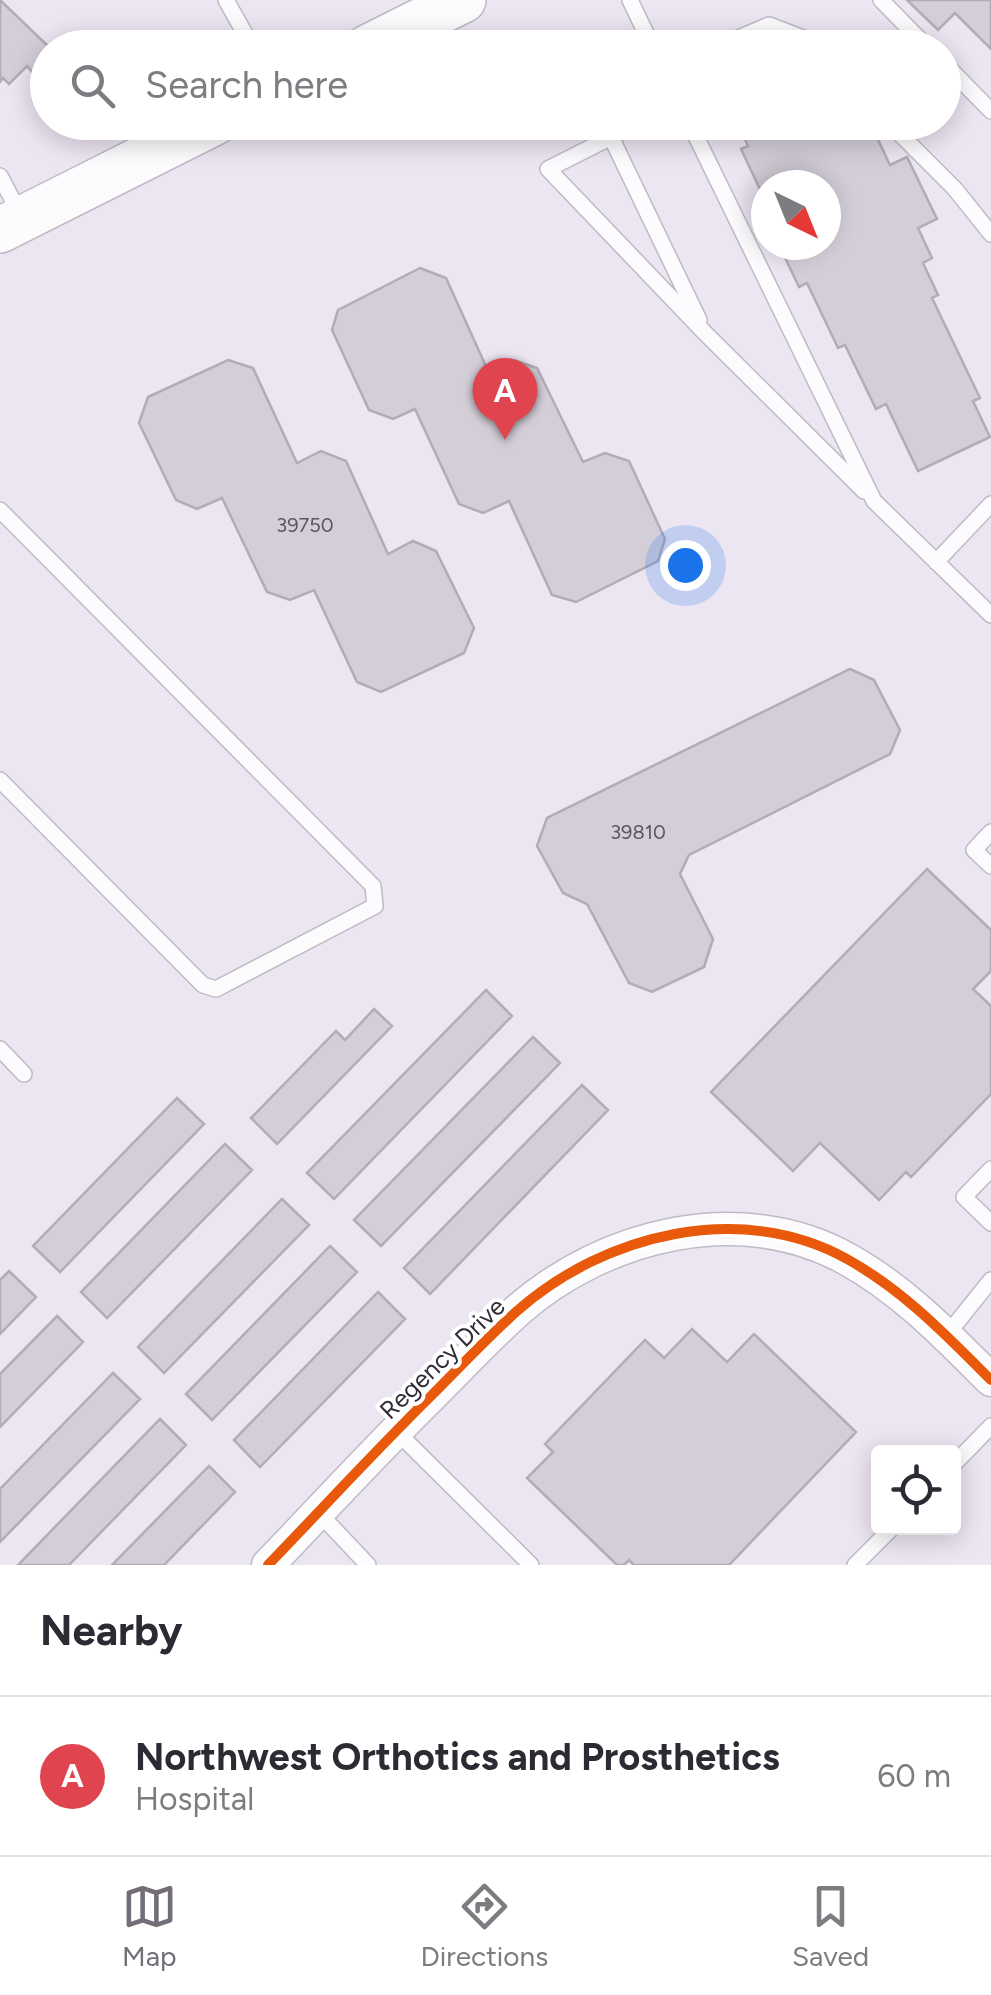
<!DOCTYPE html>
<html lang="en">
<head>
<meta charset="utf-8">
<style>
	body { margin:0; font-family:Figtree,sans-serif; background:#f7f7f7; color:#2b2b33 }
	.controls { position:absolute; right:30px; bottom:30px; display:grid; overflow:hidden; border-radius:10px; box-shadow:0 5px 25px #0003 }
	.controls button { width:90px; height:90px; display:grid; place-items:center; padding:0; border:0; border-bottom:2px solid #e1e1e2; background:#fff; color:#2b2b33; font:50px sans-serif }
	.compass { position:absolute; left:751px; top:170px; width:90px; height:90px; border-radius:50%; background:#fff; box-shadow:0 5px 25px #0003; rotate:137deg }
	.you { position:absolute; left:685px; top:565px; width:35px; height:35px; margin:-25px; border:8px solid #fff; border-radius:50%; background:#1a73e8; box-shadow:0 0 0 15px #1a73e833 }
	.badge { display:grid; place-items:center; width:65px; height:65px; border-radius:50%; background:#736d78; color:#fff; font-size:32px; font-weight:700 }
	.pin { position:absolute; translate:-50% -82px; filter:drop-shadow(0 2px 5px #0008) }
	.pin::after { content:''; position:absolute; top:52px; width:35px; height:30px; background:inherit; clip-path:polygon(0 0,100% 0,50% 100%) }
	.list { margin:0; padding:0; list-style:none }
	h2 { display:flex; justify-content:space-between; align-items:center; height:130px; margin:0; padding:0 40px; font-size:42px }
	h2 small { font-size:32px; font-weight:400; color:#7c7c81 }
	.list li { display:grid; grid-template-columns:65px 1fr auto; gap:30px; align-items:center; box-sizing:border-box; height:160px; padding:0 40px; border-top:2px solid #e1e1e2 }
	.list b { display:block; font-size:38px; white-space:nowrap }
	.list p { margin:0; font-size:32px; white-space:nowrap; color:#7c7c81 }
	.list em { font-size:32px; font-style:normal; color:#7c7c81 }
	.icon { flex:none; width:55px; height:55px; fill:none; stroke:currentColor; stroke-width:2; stroke-linecap:round; stroke-linejoin:round }
	.map { position:relative; flex:none; width:991px; height:1565px; overflow:hidden }
	.search { position:absolute; background:#fff; box-shadow:0 5px 25px #0003; left:30px; right:30px; top:30px; height:110px; display:flex; align-items:center; gap:25px; box-sizing:border-box; padding:0 35px; border-radius:55px; color:#7c7c81; font-size:38px }
	.sheet { height:290px; background:#fff }
	nav { display:flex; justify-content:space-around; align-items:center; box-sizing:border-box; height:140px; border-top:2px solid #e1e1e2; background:#fff; font-size:28px; color:#7c7c81 }
	nav a { display:grid; justify-items:center; gap:5px }
	nav .on { color:#736d78 }
	.map>svg:first-child { display:block }
	.building { fill:#d4ced8; stroke:#b2acb7; stroke-width:2.5 }
	.lines { fill:none; stroke-linecap:round; stroke-linejoin:round }
	.service-casing { stroke:#bfbac4; stroke-width:18 }
	.minor-casing { stroke:#bfbac4; stroke-width:35 }
	.secondary-casing { stroke:#bfbac4; stroke-width:48 }
	.service { stroke:#fcfbfd; stroke-width:15 }
	.minor { stroke:#fcfbfd; stroke-width:32 }
	.secondary { stroke:#fcfbfd; stroke-width:45 }
	.cycleway-casing { stroke:#fff; stroke-width:16 }
	.cycleway { stroke:#e8590c; stroke-width:10 }
	.labels { text-anchor:middle; stroke-width:8; stroke-linejoin:round; paint-order:stroke }
	.number-label { font-size:20px; fill:#5c5660 }
	.street-label { font-size:25px; fill:#322c36; stroke:#fff }
</style>
</head>
<body>
<div class="map">
<svg width="991" height="1565" viewBox="0 0 991 1565">
	<rect width="100%" height="100%" fill="#ece5f2"/>
	<path class="building" d="M0,0L50,48L48,57L32,72L27,66L9,84L3,78L0,82Z
		M907,0H991V49L955,13L938,30Z
		M737,122H847L853,136L872,127L890,165L907,157L937,219L918,228L932,258L923,263L938,295L932,298L980,398L973,401L990,437L918,471L886,404L876,409L845,345L838,348L807,283L799,287L779,245H826V185H766V202L741,149L748,146Z
		M420,268L446,278L489,373L514,360L537,368L583,462L605,453L629,461L665,539L658,561L576,602L552,595L509,501L483,513L459,504L415,409L393,419L369,410L332,330L338,310Z
		M228,360L253,368L297,463L321,451L346,461L388,554L413,541L436,551L474,628L464,653L381,692L357,682L314,590L290,600L267,592L222,498L197,509L176,500L139,423L148,397Z
		M850,669L874,680L900,730L890,754L689,855L680,874L713,939L704,967L652,992L629,983L587,904L563,893L537,846L547,818Z
		M927,869L991,930V971L973,989L991,1006V1094L911,1177L906,1172L879,1200L820,1143L793,1171L711,1092Z
		M486,990L512,1016L334,1199L307,1173Z
		M374,1009L392,1026L277,1144L251,1118L336,1031L345,1040Z
		M533,1037L560,1063L381,1246L354,1220Z
		M582,1085L608,1110L430,1294L404,1268Z
		M177,1098L204,1124L60,1272L33,1246Z
		M225,1144L252,1170L107,1318L81,1292Z
		M282,1199L309,1225L164,1373L138,1347Z
		M330,1246L357,1272L212,1420L186,1394Z
		M9,1271L36,1297L0,1334V1280Z
		M378,1292L405,1319L260,1467L234,1440Z
		M57,1316L83,1342L0,1427V1374Z
		M692,1329L727,1362L754,1334L856,1432L729,1565H634L629,1560L624,1565H617L527,1478L553,1452L545,1444L645,1340L664,1358Z
		M113,1373L140,1399L0,1542V1489Z
		M160,1419L186,1445L69,1565H18Z
		M209,1466L235,1492L164,1565H112Z"/>
	<g class="lines">
		<defs>
			<path id="service" d="M226,0L253,48
				M630,0L653,48
				M881,0L928,48
				M715,48L769,25L803,38L813,48
				M944,63L991,111
				M641,122L548,169L705,333L864,491
				M689,122L874,501L991,615
				M888,122L955,189L991,234
				M611,137L699,320
				M0,176L21,216
				M0,510L373,886L375,906L216,989L203,985L0,780
				M936,562L991,504
				M991,832L974,850L991,866
				M0,1049L24,1074
				M991,1169L964,1197L991,1223
				M946,1336L991,1280
				M396,1431L531,1565
				M954,1464L991,1426
				M318,1512L368,1565
				M855,1565L892,1528"/>
			<path id="minor" d="M268,1565C322,1509 375,1451 431,1396C459,1368 487,1338 517,1311C604,1234 741,1200 847,1259C903,1290 946,1335 991,1380"/>
			<path id="secondary" d="M367,48L463,0
				M0,230L215,122"/>
		</defs>
		<use href="#service" class="service-casing"/>
		<use href="#minor" class="minor-casing"/>
		<use href="#secondary" class="secondary-casing"/>
		<use href="#service" class="service"/>
		<use href="#minor" class="minor"/>
		<use href="#secondary" class="secondary"/>
		<defs>
			<path id="cycleway" d="M268,1565C322,1509 375,1451 431,1396C459,1368 487,1338 517,1311C604,1234 741,1200 847,1259C903,1290 946,1335 991,1380"/>
		</defs>
		<use href="#cycleway" class="cycleway-casing"/>
		<use href="#cycleway" class="cycleway"/>
	</g>
	<g class="labels">
		<g class="number-label">
			<text x="305" y="532">39750</text>
			<text x="638" y="839">39810</text>
		</g>
		<g class="street-label">
			<text transform="translate(442 1358) rotate(-44)" y="9">Regency Drive</text>
		</g>
	</g>
</svg>
<div class="controls">
<button><svg class="icon" aria-label="locate" viewBox="0 0 24 24"><circle cx="12" cy="12" r="6"/><path d="M12 2v4M12 18v4M2 12h4M18 12h4"/></svg></button>
</div>
<svg class="compass" viewBox="-18 -18 36 36"><path d="M0-13l5 13h-10z" fill="#e53935"/><path d="M0 13l5-13h-10z" fill="#7c7c81"/></svg>
<div class="you"></div>
<div class="pin badge" style="left:505px;top:440px;background:#e0444e">A</div>
<div class="search"><svg class="icon" aria-label="search" viewBox="0 0 24 24"><circle cx="10" cy="10" r="6"/><path d="M15 15l6 6"/></svg>Search here</div>
</div>
<section class="sheet">
<h2>Nearby<small></small></h2>
<ul class="list">
<li><span class="badge" style="background:#e0444e">A</span><div><b>Northwest Orthotics and Prosthetics</b><p>Hospital</p></div><em>60 m</em></li>
</ul>
</section>
<nav>
<a class="on"><svg class="icon" aria-label="map" viewBox="0 0 24 24"><path d="M3 6l6-2 6 2 6-2v14l-6 2-6-2-6 2zM9 4v14M15 6v14"/></svg>Map</a>
<a><svg class="icon" aria-label="directions" viewBox="0 0 24 24"><path d="M12 3l9 9-9 9-9-9zM9 14v-3h6M13 9l2 2-2 2"/></svg>Directions</a>
<a><svg class="icon" aria-label="saved" viewBox="0 0 24 24"><path d="M7 4h10v16l-5-4-5 4z"/></svg>Saved</a>
</nav>
</body>
</html>
